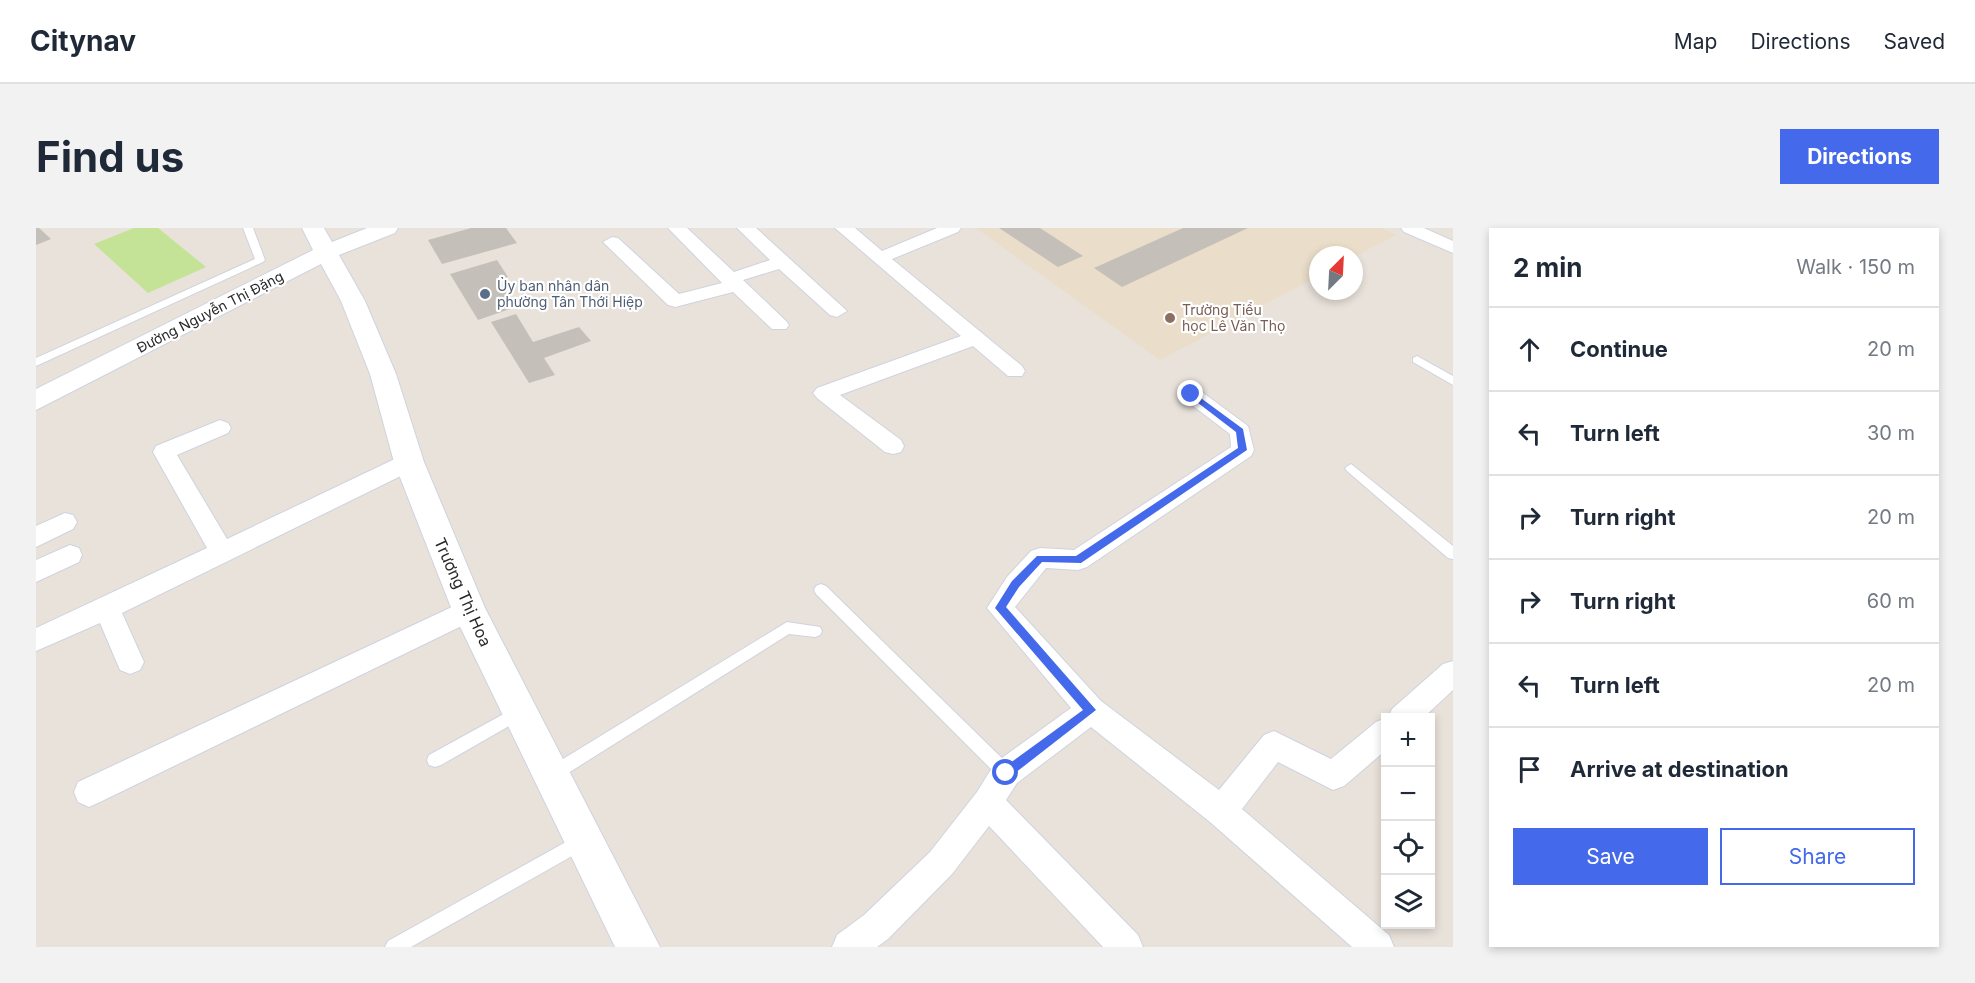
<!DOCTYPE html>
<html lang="en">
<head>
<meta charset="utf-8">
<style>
	body { margin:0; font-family:Inter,sans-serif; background:#f2f2f3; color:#1f2937 }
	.controls { position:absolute; right:18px; bottom:18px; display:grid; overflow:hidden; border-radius:0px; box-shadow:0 3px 9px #0003 }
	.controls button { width:54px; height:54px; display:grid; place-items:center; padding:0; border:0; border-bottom:2px solid #e0e1e3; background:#fff; color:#1f2937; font:30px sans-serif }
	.compass { position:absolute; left:1273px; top:18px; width:54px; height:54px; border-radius:50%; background:#fff; box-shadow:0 3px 9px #0003; rotate:24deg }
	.stop { position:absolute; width:18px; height:18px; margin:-14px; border:4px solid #446aeb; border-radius:50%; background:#fff }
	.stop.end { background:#446aeb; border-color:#fff; box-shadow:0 2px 6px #0008 }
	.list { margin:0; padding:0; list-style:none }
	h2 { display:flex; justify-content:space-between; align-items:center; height:78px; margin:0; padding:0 24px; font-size:26px }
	h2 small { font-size:20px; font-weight:400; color:#747a83 }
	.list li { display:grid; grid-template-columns:39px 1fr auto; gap:18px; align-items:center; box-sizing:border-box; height:84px; padding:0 24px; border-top:2px solid #e0e1e3 }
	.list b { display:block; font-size:22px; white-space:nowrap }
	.list em { font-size:20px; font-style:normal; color:#747a83 }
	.actions { display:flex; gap:12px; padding:18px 24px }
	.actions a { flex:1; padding:14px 0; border:2px solid #446aeb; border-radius:0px; text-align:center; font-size:21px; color:#446aeb }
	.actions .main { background:#446aeb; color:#fff }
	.icon { flex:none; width:33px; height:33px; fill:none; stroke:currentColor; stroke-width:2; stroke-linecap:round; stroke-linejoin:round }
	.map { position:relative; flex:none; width:1417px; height:719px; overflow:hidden; border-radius:0px }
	header { display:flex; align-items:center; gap:36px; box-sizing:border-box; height:84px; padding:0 30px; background:#fff; border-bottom:2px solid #e0e1e3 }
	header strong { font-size:28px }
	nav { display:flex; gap:33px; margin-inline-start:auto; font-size:21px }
	.intro { display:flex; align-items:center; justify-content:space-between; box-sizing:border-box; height:144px; padding:0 36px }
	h1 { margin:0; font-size:42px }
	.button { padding:15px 27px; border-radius:0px; background:#446aeb; color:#fff; font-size:21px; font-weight:700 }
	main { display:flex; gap:36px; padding:0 36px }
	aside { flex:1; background:#fff; border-radius:0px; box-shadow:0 3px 9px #0003 }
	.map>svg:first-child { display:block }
	.education { fill:#eadeca }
	.pitch { fill:#c5e396 }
	.building { fill:#c4bfb9 }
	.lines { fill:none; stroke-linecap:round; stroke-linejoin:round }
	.lane-casing { stroke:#cfd3df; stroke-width:2 }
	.street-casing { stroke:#cfd3df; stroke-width:2 }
	.secondary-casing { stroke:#cfd3df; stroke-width:2 }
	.lane { fill:#fff; fill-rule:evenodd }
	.street { fill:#fff; fill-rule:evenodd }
	.secondary { fill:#fff; fill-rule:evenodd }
	.route { fill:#446aeb }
	.service-dot { fill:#5c6f8a; stroke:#fff; stroke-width:2 }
	.education-dot { fill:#8d6e63; stroke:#fff; stroke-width:2 }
	.labels { text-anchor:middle; stroke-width:4.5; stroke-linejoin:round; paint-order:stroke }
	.far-service-label { font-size:14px; fill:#4e5e75; stroke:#fff; text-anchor:start }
	.far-education-label { font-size:14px; fill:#785e54; stroke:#fff; text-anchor:start }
	.far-street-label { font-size:14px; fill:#272727; stroke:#fff }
	.street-label { font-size:16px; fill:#272727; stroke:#fff }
</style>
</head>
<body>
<header>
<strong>Citynav</strong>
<nav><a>Map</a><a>Directions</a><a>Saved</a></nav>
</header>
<div class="intro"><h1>Find us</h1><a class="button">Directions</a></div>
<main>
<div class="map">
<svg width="1417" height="719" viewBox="0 0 1417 719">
	<rect width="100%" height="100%" fill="#e9e2da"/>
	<path class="education" d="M940,0H1345L1360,7L1318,29V27H1282V48L1124,132Z"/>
	<path class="pitch" d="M98,0H122L170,39L112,65L58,16Z"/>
	<path class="building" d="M0,0H3L15,11L0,17Z
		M435,0H470L481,15L406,36L392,12Z
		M963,0H1004L1047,28L1022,39Z
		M1147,0H1212L1086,59L1058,40Z
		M461,32L472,49L462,52L480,79L442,92L414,46Z
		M480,86L497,114L543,99L555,113L508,130L519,147L493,155L455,94Z"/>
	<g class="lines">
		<defs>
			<path id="lane" d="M207,0H217L229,32L227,34L0,138V130L219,31Z
				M1381,128L1417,148V157L1377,134V130Z
				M1315,236L1417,318V331L1412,330L1311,243L1309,240Z
				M785,356L790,358L976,540L978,545L976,550L970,553L964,550L780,366L778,362L780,358Z
				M751,394L784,399L786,403L784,407L779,409L753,406L521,552L515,555L509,552L507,547L509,542Z
				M484,477L489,479L492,484L489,489L405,537L399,539L393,537L391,532L393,527Z
				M546,605L552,607L554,613L552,619L375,719H349L352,713Z"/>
			<path id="street" d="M632,0H651L698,44L734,32L701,0H720L811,83L801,89L794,87L743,41L707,52L750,93L753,97L750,101H736L697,64L639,79L632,77L567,14L576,9L582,10L643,66L686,55Z
				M799,0H819L846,23L901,0H925L922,4L856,31L986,138L989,143L986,148H972L937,118L804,167L865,212L868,218L865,224L857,226L849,224L781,170L777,165L781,160L925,108Z
				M1365,0H1388L1417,13V25L1368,4Z
				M1155,159L1162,161L1212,198L1218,222L1215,228L1051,339L1042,342L1010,340L979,379L1065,473L1183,562L1228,507L1238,503L1295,531L1340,494L1350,490V522L1308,558L1297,562L1242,534L1206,581L1353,707L1358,719H1316L1174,594L1055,499L981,555L970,572L1102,707L1107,719H1067L953,598L916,646L852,711L841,719H796L801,707L828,687L894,624L941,564L959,535L1035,480L951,380L971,349L995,323L1004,320L1038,322L1195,219L1194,206L1148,171L1144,166L1148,161Z
				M184,192L192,195L195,200L192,205L141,227L191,311L365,228L373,226L381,228L384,234L381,240L86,385L108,434L104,442L94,446L84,442L64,395L0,423V400L171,320L117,224L120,218Z
				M29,285L37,287L41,294L37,301L0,319V298Z
				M34,317L43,320L46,327L43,334L0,354V332Z
				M433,371L442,374L446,382L442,390L64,574L53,579L42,574L38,564L42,554Z
				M1417,433V462L1387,490H1352L1356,481L1407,436Z"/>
			<path id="secondary" d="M266,0H288L296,14L331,0H362L359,5L303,27L329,73L360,146L388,234L449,380L624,719H579L416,382L358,234L334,146L305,73L285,36L0,182V161L277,22Z"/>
		</defs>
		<use href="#lane" class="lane-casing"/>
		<use href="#street" class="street-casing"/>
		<use href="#secondary" class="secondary-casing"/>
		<use href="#lane" class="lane"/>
		<use href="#street" class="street"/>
		<use href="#secondary" class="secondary"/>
	</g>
	<path class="route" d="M1153,165H1158L1207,201L1211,222L1045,335L1006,334L983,359L970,379L1060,482L974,549H966V541L1047,482L959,380L976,353L1001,328H1040L1202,220L1200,204L1153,168Z"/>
	<circle class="service-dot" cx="449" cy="66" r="6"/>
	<circle class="education-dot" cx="1134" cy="90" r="6"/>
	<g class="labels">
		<g class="far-service-label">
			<text x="461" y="63">Ủy ban nhân dân<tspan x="461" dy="16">phường Tân Thới Hiệp</tspan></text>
		</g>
		<g class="far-education-label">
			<text x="1146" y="87">Trường Tiểu<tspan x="1146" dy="16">học Lê Văn Thọ</tspan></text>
		</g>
		<g class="far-street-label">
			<text transform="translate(174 84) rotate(-27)" y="5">Đường Nguyễn Thị Đặng</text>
		</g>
		<g class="street-label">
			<text transform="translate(427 364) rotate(66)" y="6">Trương Thị Hoa</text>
		</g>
	</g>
</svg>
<div class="controls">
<button>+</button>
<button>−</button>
<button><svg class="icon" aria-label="locate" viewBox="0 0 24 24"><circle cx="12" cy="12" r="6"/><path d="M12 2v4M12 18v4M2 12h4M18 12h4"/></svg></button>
<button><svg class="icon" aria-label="layers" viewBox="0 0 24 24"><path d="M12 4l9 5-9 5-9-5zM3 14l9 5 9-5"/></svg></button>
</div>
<svg class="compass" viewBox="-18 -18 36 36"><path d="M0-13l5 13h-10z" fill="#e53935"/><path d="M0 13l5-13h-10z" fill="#747a83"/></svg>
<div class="stop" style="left:970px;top:545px"></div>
<div class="stop end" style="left:1155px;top:166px"></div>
</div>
<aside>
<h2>2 min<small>Walk · 150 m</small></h2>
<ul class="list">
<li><svg class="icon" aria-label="ahead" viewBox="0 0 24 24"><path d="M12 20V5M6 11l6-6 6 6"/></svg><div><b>Continue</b></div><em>20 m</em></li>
<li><svg class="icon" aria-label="left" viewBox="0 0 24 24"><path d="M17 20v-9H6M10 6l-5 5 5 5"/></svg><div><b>Turn left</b></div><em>30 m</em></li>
<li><svg class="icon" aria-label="right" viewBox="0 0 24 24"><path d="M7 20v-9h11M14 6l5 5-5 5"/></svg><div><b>Turn right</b></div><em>20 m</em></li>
<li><svg class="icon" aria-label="right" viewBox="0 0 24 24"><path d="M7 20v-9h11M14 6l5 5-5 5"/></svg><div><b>Turn right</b></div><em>60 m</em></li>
<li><svg class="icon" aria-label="left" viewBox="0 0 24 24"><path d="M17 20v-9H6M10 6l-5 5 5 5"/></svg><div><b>Turn left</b></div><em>20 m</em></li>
<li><svg class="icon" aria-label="arrive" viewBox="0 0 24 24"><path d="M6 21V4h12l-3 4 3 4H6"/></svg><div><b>Arrive at destination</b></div></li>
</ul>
<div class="actions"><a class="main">Save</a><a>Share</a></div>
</aside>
</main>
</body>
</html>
